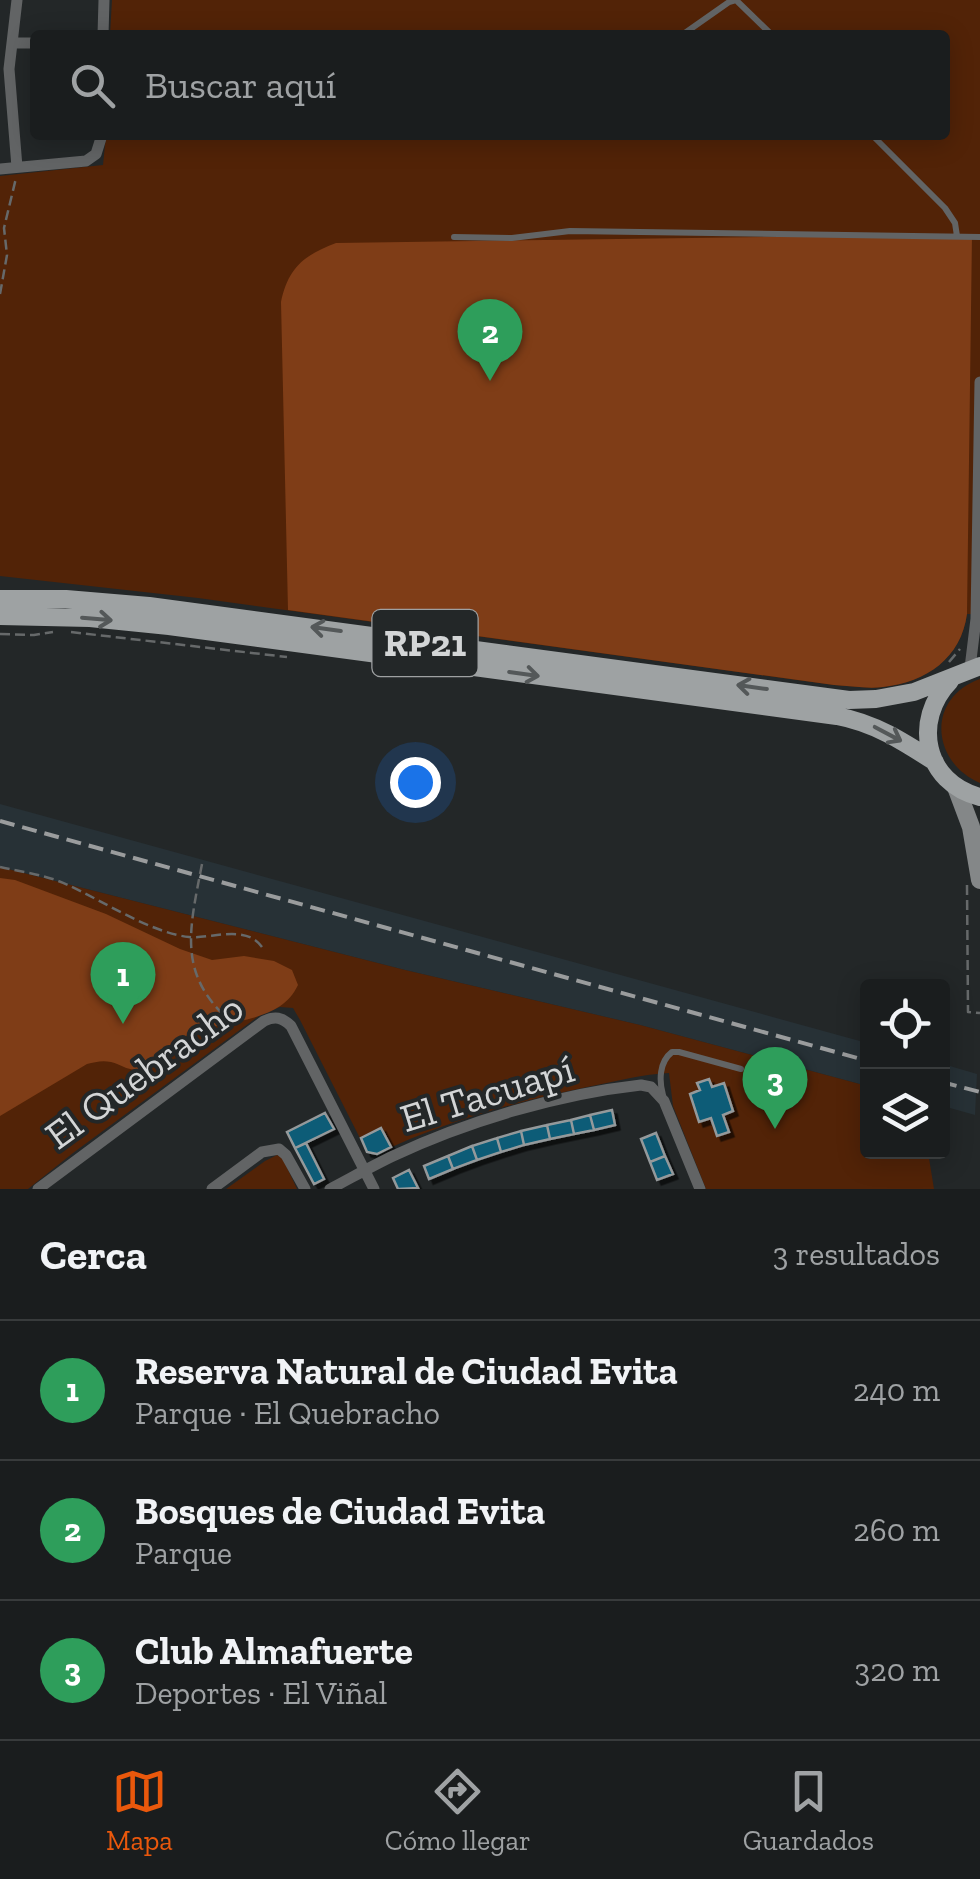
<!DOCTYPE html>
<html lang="es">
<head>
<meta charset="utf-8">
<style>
	body { margin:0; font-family:"Zilla Slab",serif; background:#272a2b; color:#f1f3f6 }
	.controls { position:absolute; right:30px; bottom:30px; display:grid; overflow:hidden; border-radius:10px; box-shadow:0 5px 25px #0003 }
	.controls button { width:90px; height:90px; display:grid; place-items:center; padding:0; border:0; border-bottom:2px solid #383b3c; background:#1a1d1e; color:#f1f3f6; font:50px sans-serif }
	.you { position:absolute; left:415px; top:782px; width:35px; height:35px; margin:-25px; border:8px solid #fff; border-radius:50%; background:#1a73e8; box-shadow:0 0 0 15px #1a73e833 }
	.badge { display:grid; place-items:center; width:65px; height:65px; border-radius:50%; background:#ea580c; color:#fff; font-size:32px; font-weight:700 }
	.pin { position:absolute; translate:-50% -82px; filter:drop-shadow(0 2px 5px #0008) }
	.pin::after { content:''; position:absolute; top:52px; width:35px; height:30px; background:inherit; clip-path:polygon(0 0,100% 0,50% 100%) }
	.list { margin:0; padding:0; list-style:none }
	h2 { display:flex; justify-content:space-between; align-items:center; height:130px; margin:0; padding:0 40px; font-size:42px }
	h2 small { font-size:32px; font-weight:400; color:#9fa2a4 }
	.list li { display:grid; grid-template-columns:65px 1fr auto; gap:30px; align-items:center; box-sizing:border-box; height:140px; padding:0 40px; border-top:2px solid #383b3c }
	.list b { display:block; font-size:38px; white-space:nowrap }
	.list p { margin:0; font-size:32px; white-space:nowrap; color:#9fa2a4 }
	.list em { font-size:32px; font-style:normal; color:#9fa2a4 }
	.icon { flex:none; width:55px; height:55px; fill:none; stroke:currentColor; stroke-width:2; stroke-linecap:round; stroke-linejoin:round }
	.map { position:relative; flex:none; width:980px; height:1189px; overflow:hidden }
	.search { position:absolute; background:#1a1d1e; box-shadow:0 5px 25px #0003; left:30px; right:30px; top:30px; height:110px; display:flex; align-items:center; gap:25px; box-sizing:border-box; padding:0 35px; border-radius:10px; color:#9fa2a4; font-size:38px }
	.sheet { height:550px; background:#1a1d1e }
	nav { display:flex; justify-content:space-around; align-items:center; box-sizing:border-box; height:140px; border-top:2px solid #383b3c; background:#1a1d1e; font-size:28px; color:#9fa2a4 }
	nav a { display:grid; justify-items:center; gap:5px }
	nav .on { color:#ea580c }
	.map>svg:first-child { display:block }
	.built { fill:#273136 }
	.green { fill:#522307 }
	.forest { fill:#7f3d17 }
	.building { fill:#085c77; stroke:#94999b; stroke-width:2.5; filter:url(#shadow) }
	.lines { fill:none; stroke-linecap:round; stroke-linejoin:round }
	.path { stroke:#66696a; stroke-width:2.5; stroke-dasharray:10 5; stroke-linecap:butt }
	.lane { stroke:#626465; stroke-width:6 }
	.street { stroke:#626465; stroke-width:11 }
	.secondary { stroke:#848788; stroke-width:18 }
	.primary { stroke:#9ea2a3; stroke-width:18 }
	.rail { stroke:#9a9c9d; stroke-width:4; stroke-dasharray:15 8; stroke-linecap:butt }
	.oneway { stroke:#545859 }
	.labels { text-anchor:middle; stroke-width:8; stroke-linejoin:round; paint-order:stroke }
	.shield { fill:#232728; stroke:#9ea1a2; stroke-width:2.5 }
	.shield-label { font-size:38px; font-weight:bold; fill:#d3d5d6 }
	.street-label { font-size:40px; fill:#d3d5d6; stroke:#232728 }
</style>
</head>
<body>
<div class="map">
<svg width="980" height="1189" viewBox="0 0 980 1189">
	<defs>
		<filter id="shadow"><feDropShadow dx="4.5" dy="4.5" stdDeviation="0" flood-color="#0009"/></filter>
	</defs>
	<rect width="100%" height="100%" fill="#232728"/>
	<path class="built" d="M0,804L867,1043V1086L640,1025L405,970L0,867Z
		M943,1064L977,1074L975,1115L943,1106Z"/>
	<path class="green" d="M112,0H980V614H967C961,658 926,682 883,687C868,689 850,686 834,685L198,598L0,576V176L103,165L106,135H945V35H110Z
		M980,679V783C931,762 926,698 980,679Z
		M0,867L405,970L640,1025L867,1086L868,1152H928L934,1189H706L673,1106L669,1073C643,1074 618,1081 592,1086C519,1101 445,1121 377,1154L367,1152L300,1020L293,1008L280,1007L260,1015L73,1153L28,1189H0Z
		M277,1155L282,1157L297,1189H226L265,1161Z"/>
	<path class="forest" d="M972,234L967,614C961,658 927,682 883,687C868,689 850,686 834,685L288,610L281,302C288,268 304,255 336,243Z
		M0,878L15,880L106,914L180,949L212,960L244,956L274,961L292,970L298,985C279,1026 221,1018 186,1036C171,1044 156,1058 142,1069C128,1072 123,1065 111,1062C102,1060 95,1062 87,1064L0,1116Z"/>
	<path class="building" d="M709,1079L712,1087L724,1083L733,1111L723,1115L729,1132L717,1136L711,1118L699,1122L690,1094L700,1090L697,1083Z
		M612,1110L615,1125L594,1130L590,1115Z
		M325,1113L334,1129L295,1148L287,1132Z
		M590,1115L594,1130L574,1134L571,1120Z
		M571,1120L574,1134L550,1139L547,1125Z
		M547,1125L550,1139L524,1145L521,1131Z
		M381,1128L391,1147L377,1154L367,1152L361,1138Z
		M521,1131L524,1145L501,1152L497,1138Z
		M656,1133L665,1156L650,1162L641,1139Z
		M497,1138L501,1152L477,1160L472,1146Z
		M306,1143L324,1179L314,1184L295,1148Z
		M472,1146L477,1160L453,1169L448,1156Z
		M448,1156L453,1169L429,1179L424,1166Z
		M665,1156L673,1174L657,1180L650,1162Z
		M409,1170L418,1188L398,1189L393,1178Z"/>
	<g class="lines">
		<path class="path" d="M0,294L7,255L4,228L16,178
			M71,632L287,657
			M0,634L34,635L53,632
			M949,662L960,649
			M202,864C189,932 176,977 236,1026
			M0,867C22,872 47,875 68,885C103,901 151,933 189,937C211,939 246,924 262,947
			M967,885L968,1012L980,1013"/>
		<path class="lane" d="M682,35L729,2L736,0L772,35
			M872,135L945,208L955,223L957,236
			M454,237L512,238L570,231L980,237
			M663,1095C659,1081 659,1062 672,1052H679L741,1069"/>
		<path class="street" d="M17,0L9,69L17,167
			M103,35L104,0
			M12,43H35
			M0,169L86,161L96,154L102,135
			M970,668L976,619L980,382
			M38,1189L264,1021C275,1016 282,1017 291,1026L374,1189
			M212,1189L262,1152L279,1149L286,1155L305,1189
			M330,1189C351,1178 372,1166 393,1156C467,1121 559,1094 641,1085L651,1087L664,1101L700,1189"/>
		<path class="secondary" d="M956,787L971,827L980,880"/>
		<path class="primary" d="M0,599H66L149,606L849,700L876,699L914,692L980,666
			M0,616L90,618L169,626L837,716C875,723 904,742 935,762
			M950,681C912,720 924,783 980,797"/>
		<path class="rail" d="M0,821L868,1061
			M942,1082L980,1092"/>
	</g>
	<defs><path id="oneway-shaft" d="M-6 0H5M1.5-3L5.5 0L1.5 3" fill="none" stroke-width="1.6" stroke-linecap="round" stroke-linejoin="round" transform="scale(2.5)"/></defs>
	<g class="oneway">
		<use href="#oneway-shaft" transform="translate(97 619) rotate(5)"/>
		<use href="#oneway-shaft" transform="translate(326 629) rotate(-172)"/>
		<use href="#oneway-shaft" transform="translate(524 674) rotate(8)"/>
		<use href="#oneway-shaft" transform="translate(752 687) rotate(-172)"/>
		<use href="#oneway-shaft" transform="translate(888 734) rotate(28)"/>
	</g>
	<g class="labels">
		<rect class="shield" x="372.5" y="610" width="105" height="66" rx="8"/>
		<g class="shield-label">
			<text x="425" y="656">RP21</text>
		</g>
		<g class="street-label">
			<text transform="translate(144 1071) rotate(-36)" y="14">El Quebracho</text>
			<text transform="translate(487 1093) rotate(-17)" y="14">El Tacuapí</text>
		</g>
	</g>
</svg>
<div class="controls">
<button><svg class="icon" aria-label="locate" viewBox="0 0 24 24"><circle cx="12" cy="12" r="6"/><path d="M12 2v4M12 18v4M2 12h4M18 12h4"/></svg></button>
<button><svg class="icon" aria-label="layers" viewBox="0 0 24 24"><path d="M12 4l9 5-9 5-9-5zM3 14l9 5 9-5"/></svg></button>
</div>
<div class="you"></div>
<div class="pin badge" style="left:123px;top:1024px;background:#2e9e5b">1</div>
<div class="pin badge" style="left:490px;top:381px;background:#2e9e5b">2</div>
<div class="pin badge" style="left:775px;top:1129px;background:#2e9e5b">3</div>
<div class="search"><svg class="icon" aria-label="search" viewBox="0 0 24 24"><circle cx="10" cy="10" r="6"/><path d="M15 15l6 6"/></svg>Buscar aquí</div>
</div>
<section class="sheet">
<h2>Cerca<small>3 resultados</small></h2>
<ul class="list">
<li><span class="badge" style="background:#2e9e5b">1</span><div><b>Reserva Natural de Ciudad Evita</b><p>Parque · El Quebracho</p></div><em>240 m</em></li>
<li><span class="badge" style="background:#2e9e5b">2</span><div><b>Bosques de Ciudad Evita</b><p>Parque</p></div><em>260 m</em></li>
<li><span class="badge" style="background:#2e9e5b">3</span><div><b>Club Almafuerte</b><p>Deportes · El Viñal</p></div><em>320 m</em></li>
</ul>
</section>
<nav>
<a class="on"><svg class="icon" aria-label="map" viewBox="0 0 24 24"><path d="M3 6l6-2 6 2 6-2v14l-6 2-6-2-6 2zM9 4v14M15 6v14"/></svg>Mapa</a>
<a><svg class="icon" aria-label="directions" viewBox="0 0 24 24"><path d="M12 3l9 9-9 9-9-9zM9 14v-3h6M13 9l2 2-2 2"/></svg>Cómo llegar</a>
<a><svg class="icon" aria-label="saved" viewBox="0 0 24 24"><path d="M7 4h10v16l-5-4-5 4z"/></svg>Guardados</a>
</nav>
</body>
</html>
